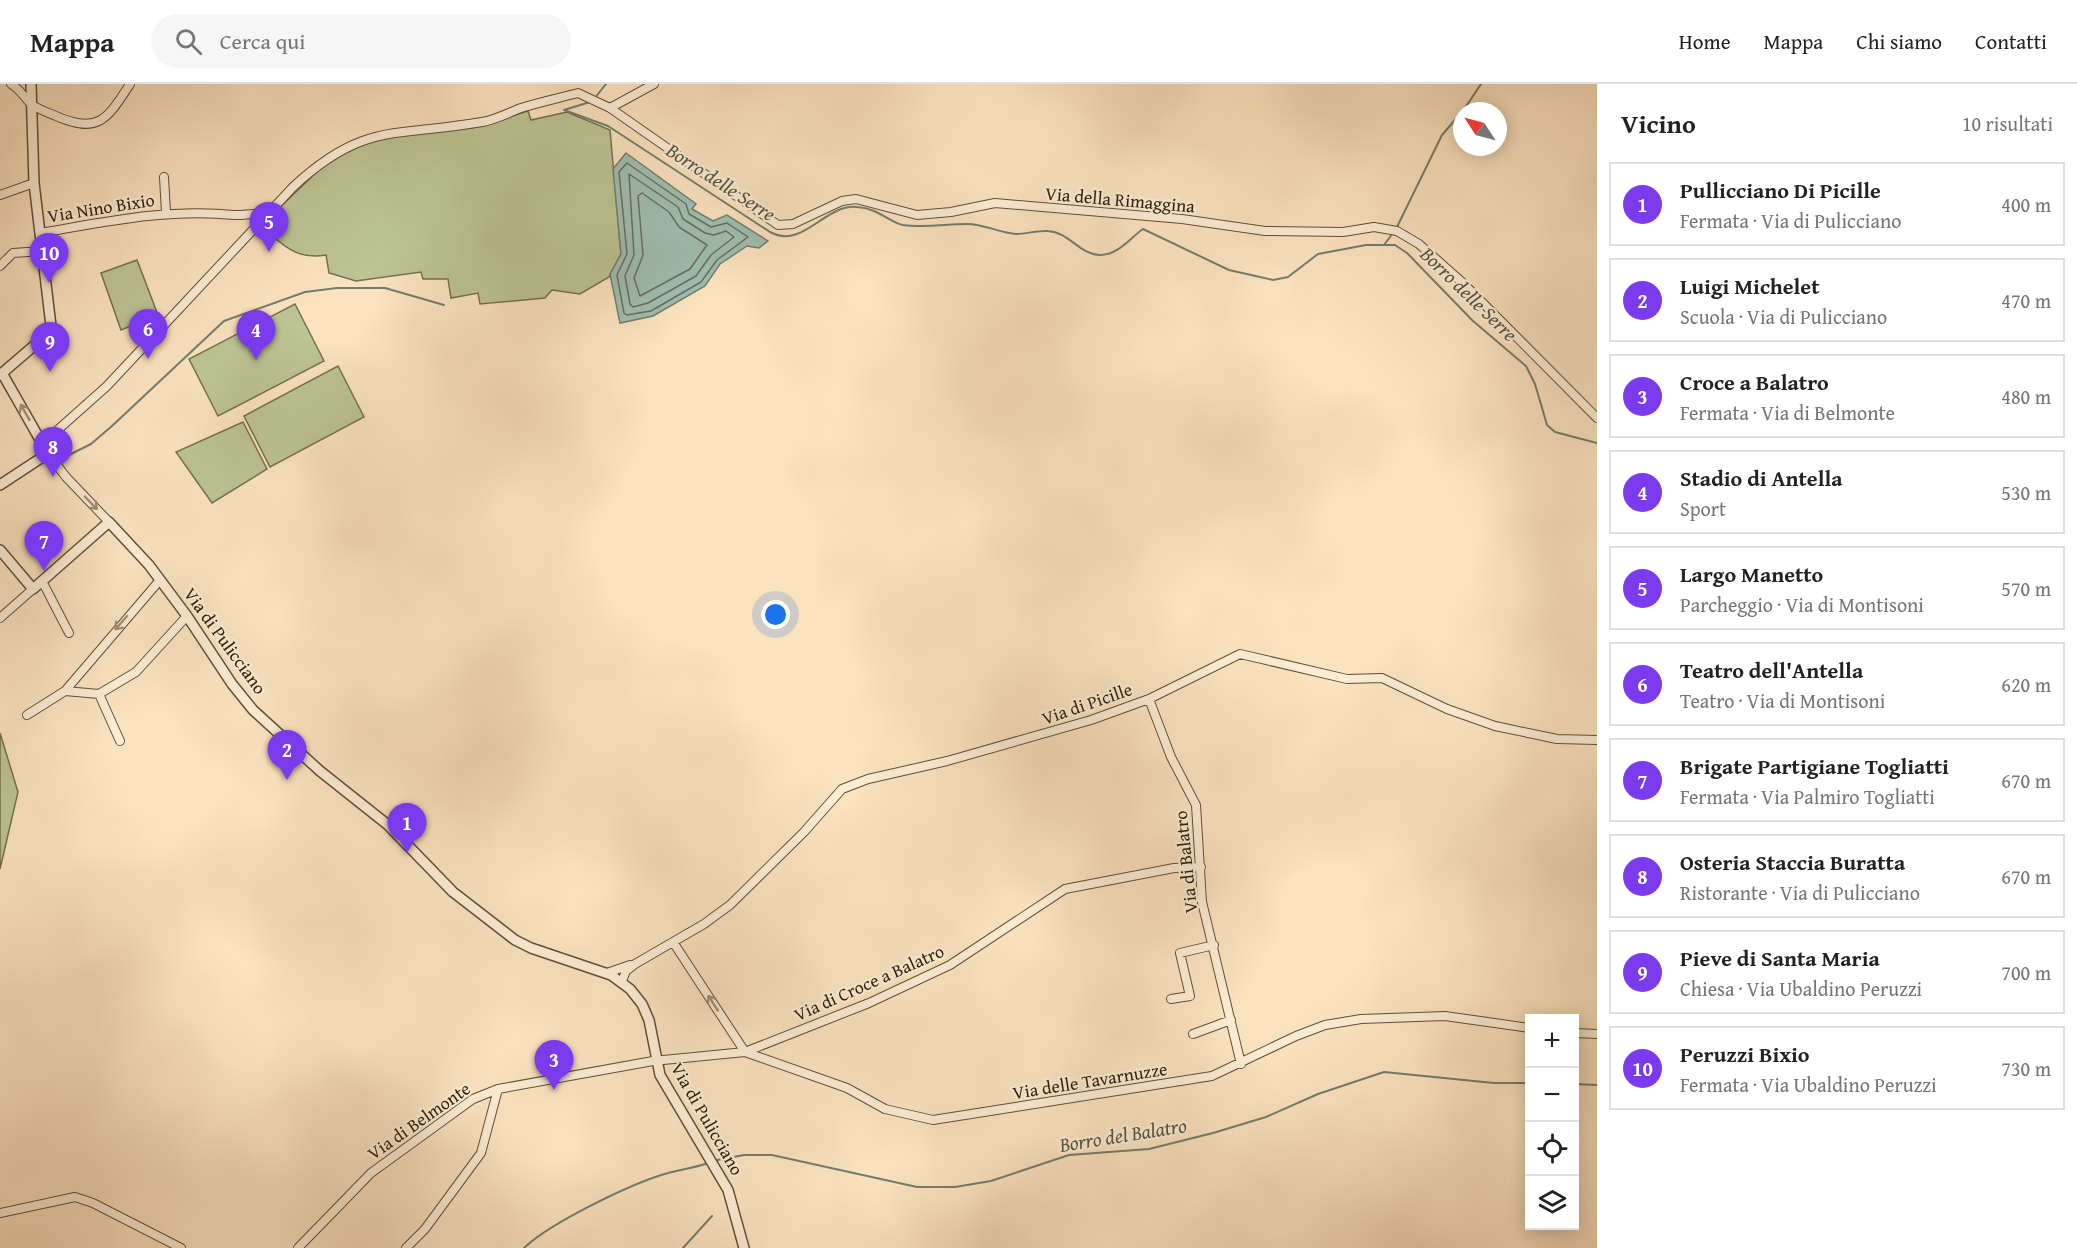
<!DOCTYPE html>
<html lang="it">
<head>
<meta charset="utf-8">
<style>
	body { margin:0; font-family:"Gentium Book Plus",serif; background:#f6f6f6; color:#222 }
	.controls { position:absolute; right:18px; bottom:18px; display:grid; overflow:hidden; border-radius:0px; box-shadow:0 3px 15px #0003 }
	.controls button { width:54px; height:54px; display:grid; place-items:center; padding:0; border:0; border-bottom:2px solid #e0e0e0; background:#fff; color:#222; font:30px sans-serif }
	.compass { position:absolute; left:1453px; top:18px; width:54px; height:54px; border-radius:50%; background:#fff; box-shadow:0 3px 15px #0003; rotate:306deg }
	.you { position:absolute; left:776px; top:531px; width:21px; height:21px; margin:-15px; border:4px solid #fff; border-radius:50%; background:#1a73e8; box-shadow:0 0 0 9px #1a73e833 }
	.badge { display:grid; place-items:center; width:39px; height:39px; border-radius:50%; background:#7c3aed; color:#fff; font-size:20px; font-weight:700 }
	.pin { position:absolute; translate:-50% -50px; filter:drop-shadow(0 2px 3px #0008) }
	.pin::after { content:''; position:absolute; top:32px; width:21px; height:18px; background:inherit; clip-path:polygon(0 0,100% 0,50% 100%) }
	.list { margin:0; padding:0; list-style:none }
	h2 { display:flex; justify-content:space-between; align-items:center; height:78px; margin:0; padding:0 24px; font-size:26px }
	h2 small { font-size:20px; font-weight:400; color:#767676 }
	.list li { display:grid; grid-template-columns:39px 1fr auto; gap:18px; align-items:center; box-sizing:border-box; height:84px; margin:0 12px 12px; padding:0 12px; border:2px solid #e0e0e0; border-radius:0px }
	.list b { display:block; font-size:22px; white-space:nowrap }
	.list p { margin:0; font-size:20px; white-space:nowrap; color:#767676 }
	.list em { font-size:20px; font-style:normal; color:#767676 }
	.icon { flex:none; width:33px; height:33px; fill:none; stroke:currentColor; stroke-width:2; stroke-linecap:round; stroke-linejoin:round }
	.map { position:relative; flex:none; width:1597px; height:1164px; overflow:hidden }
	header { display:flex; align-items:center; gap:36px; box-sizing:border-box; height:84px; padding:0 30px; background:#fff; border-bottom:2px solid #e0e0e0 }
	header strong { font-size:28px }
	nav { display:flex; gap:33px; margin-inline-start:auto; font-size:21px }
	.search { width:420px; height:54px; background:#f6f6f6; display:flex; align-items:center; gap:15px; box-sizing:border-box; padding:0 21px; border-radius:33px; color:#767676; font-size:22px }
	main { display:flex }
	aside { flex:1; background:#fff }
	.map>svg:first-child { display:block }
	.green { fill:#bcc494; stroke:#76704d; stroke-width:1.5 }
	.water { fill:#9fbeb1; stroke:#727e6d; stroke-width:1.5 }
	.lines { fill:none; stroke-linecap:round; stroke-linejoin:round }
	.shore { stroke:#676e5c; stroke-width:1.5 }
	.stream { stroke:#727e6d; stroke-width:2 }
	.minor-casing { stroke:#624e34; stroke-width:10 }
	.tertiary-casing { stroke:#624e34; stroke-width:12 }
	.minor { stroke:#fcedd6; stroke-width:8 }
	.tertiary { stroke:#fcedd6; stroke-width:9 }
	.oneway { stroke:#a08f78 }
	.labels { text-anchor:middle; stroke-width:4.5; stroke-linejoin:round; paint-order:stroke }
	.street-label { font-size:18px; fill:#2f1d06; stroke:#fcedd6 }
	.water-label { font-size:20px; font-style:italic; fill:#565542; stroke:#fcedd6 }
</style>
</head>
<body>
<header>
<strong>Mappa</strong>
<div class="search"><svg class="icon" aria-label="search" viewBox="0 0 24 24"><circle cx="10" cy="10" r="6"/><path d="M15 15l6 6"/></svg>Cerca qui</div>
<nav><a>Home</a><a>Mappa</a><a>Chi siamo</a><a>Contatti</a></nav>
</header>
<main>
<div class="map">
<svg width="1597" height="1164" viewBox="0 0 1597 1164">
	<rect width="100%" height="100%" fill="#fbe3c0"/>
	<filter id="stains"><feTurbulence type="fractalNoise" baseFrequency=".00333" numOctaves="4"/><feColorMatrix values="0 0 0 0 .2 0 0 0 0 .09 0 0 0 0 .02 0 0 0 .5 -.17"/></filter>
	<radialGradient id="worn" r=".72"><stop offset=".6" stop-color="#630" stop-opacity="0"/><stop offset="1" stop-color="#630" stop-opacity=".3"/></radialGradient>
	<path class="green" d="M528,27L531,36L567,28L610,46L621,170L609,193L580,210L552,206L545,214L480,220L478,209L451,214L448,195H423L421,188L356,197L329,189L326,171C300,175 288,166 269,149L275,128L323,82L339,71L365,59L408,48L473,44Z
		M137,176L158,231L121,246L101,189Z
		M295,220L324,277L218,332L189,275Z
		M338,282L364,333L270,383L244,332Z
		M243,338L267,385L212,419L176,368Z
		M0,649L18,708L0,785Z"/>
	<path class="water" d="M626,69L696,120L692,125L713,137L727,131L768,157L759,164L747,162L720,180L705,202L653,232L620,239L610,190L621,170L613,85Z"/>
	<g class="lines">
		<path class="shore" d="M627,79L686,120L689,130L711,143L727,139L748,153L717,176L701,198L651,227L627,231L624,229L617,191L627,170L619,88Z
			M629,90L678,123L683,135L705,149L714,151L726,147L734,153L711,171L696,192L648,219L633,223L630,220L625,192L634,171Z
			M642,109L669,128L679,143L707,161L690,185L640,212L634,194L643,171L638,112Z"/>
		<path class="stream" d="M594,15L606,0
			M564,26L608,42L770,148C803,166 824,120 857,123C878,124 889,138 903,141C925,144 946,140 967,140C984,140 1000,149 1016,150C1027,150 1038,146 1048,147C1069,148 1081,172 1101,171C1119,170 1130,154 1143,145L1229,186L1273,196L1288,193L1318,170L1366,161H1395L1407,169L1473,237L1526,282L1535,300L1547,341L1555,348L1597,359
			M564,26L590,18
			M1463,27L1481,0
			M1396,145L1442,51L1462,28
			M1384,161L1393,149
			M57,377L91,360L112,342L224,237L305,208L337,204H385L444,221
			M1574,1000L1597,1001
			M717,1076L744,1071H772L917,1103H955L991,1097L1069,1071L1149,1065L1213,1049L1266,1033L1318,1010L1384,988L1494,999H1530
			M524,1164C550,1139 632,1099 668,1089C681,1085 695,1084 708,1079
			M683,1164L712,1132"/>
		<defs>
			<path id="minor" d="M11,0C20,5 24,13 31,20C37,25 49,29 56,32C99,51 108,34 130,0
				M610,24L654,0
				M164,93L166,129
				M0,111L34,99
				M40,149C105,138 169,124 234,131C246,132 255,127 266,133
				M0,182L13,169L42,167
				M43,359L107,302L293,103C364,37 397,53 482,38C495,36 508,29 521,24C540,18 559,14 578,9L610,24L778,141L793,140L842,117L856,115L917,131L951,128L995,119L1182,135L1265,147L1343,148L1374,143L1397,147L1419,160L1463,199L1597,334
				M47,368L66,393L109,438
				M42,497L69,549
				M0,534L33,505
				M65,607L99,610L136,588L187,532
				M99,610L120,657
				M1149,615L1171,673L1196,721L1202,818L1241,980
				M27,631L65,607L160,496
				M673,858L745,968
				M607,889L630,881
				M622,897L626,887L635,880L704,840L730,821L804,748L842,705L868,695L947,677L1091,636L1149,615L1240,570L1347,595L1382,594L1447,625L1495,642L1557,655L1597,656
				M1171,915L1190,912L1180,869L1214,861
				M1574,949L1597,950
				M1193,950L1231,936
				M745,968L869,919L950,881L1065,805L1174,784L1201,783
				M0,1129L75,1113L93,1119L181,1164
				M298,1164L371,1089L473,1015L498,1005L653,977L745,968L847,1004L885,1025L933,1036L1212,992L1296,952L1325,941L1361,935L1445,932L1530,944
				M406,1164L425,1145L481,1069L498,1005"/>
			<path id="tertiary" d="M0,291L43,254L51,242L34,99L31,0
				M0,401L41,374L47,368L2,289
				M0,466L33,505L109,438L149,481L187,532L232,600L253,626L320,687L388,741L453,808L515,856L531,864L611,891L630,905L642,920L649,936L660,991L728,1106L744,1164"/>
		</defs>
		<use href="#minor" class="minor-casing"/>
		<use href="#tertiary" class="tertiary-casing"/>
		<use href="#minor" class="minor"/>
		<use href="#tertiary" class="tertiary"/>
	</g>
	<defs><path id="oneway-shaft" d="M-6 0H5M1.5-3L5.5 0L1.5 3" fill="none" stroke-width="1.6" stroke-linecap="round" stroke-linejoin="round" transform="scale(1.5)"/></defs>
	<g class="oneway">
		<use href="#oneway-shaft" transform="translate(25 328) rotate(-120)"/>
		<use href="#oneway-shaft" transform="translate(91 419) rotate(46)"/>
		<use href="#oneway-shaft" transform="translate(121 539) rotate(131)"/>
		<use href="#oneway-shaft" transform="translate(713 919) rotate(-123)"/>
	</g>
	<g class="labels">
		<g class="street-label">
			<text transform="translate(1120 116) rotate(5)" y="6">Via della Rimaggina</text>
			<text transform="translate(101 124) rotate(-9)" y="6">Via Nino Bixio</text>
			<text transform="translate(225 557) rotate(54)" y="6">Via di Pulicciano</text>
			<text transform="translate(1087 620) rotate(-19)" y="6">Via di Picille</text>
			<text transform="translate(1186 778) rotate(-96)" y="6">Via di Balatro</text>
			<text transform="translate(869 899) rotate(-24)" y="6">Via di Croce a Balatro</text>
			<text transform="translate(1090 997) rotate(-9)" y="6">Via delle Tavarnuzze</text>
			<text transform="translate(707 1035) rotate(60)" y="6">Via di Pulicciano</text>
			<text transform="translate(419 1037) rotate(-35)" y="6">Via di Belmonte</text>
		</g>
		<g class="water-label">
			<text transform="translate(721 98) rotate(33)" y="7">Borro delle Serre</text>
			<text transform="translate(1469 210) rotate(44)" y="7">Borro delle Serre</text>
			<text transform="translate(1123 1051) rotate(-9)" y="7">Borro del Balatro</text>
		</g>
	</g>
	<rect width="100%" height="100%" filter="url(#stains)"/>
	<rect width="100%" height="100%" fill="url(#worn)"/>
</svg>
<div class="controls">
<button>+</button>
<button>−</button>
<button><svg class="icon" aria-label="locate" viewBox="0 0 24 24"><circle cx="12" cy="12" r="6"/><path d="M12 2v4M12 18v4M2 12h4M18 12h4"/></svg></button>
<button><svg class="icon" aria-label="layers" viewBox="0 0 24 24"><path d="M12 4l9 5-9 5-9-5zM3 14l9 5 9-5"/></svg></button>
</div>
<svg class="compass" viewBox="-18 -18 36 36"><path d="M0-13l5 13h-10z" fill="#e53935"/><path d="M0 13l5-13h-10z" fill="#767676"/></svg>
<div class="you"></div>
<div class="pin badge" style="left:407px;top:769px">1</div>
<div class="pin badge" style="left:287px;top:696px">2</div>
<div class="pin badge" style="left:554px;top:1006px">3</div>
<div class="pin badge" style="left:256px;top:276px">4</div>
<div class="pin badge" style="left:269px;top:168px">5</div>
<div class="pin badge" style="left:148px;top:275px">6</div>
<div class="pin badge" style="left:44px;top:487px">7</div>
<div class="pin badge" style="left:53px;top:393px">8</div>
<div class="pin badge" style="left:50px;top:288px">9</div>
<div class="pin badge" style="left:49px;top:199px">10</div>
</div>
<aside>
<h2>Vicino<small>10 risultati</small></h2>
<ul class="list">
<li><span class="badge">1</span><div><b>Pullicciano Di Picille</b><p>Fermata · Via di Pulicciano</p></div><em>400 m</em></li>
<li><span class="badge">2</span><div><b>Luigi Michelet</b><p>Scuola · Via di Pulicciano</p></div><em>470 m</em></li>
<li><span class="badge">3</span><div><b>Croce a Balatro</b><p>Fermata · Via di Belmonte</p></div><em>480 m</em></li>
<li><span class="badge">4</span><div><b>Stadio di Antella</b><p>Sport</p></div><em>530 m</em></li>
<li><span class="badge">5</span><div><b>Largo Manetto</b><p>Parcheggio · Via di Montisoni</p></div><em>570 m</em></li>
<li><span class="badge">6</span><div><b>Teatro dell'Antella</b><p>Teatro · Via di Montisoni</p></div><em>620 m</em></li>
<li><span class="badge">7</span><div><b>Brigate Partigiane Togliatti</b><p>Fermata · Via Palmiro Togliatti</p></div><em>670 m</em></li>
<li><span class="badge">8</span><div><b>Osteria Staccia Buratta</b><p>Ristorante · Via di Pulicciano</p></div><em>670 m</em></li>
<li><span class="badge">9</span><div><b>Pieve di Santa Maria</b><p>Chiesa · Via Ubaldino Peruzzi</p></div><em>700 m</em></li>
<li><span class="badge">10</span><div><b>Peruzzi Bixio</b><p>Fermata · Via Ubaldino Peruzzi</p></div><em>730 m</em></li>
</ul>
</aside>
</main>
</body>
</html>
